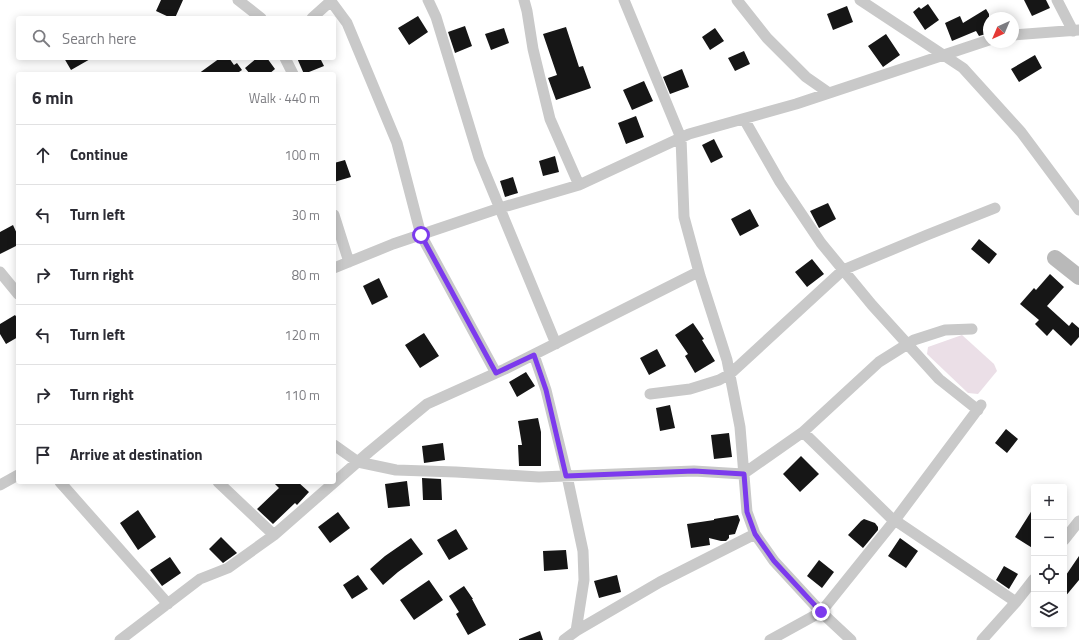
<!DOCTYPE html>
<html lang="en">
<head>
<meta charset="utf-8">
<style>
	body { margin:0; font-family:"Titillium Web",sans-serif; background:#f2f2f3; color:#2b2b33 }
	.controls { position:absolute; right:12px; bottom:12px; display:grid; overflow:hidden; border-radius:4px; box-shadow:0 2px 10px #0003 }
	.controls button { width:36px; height:36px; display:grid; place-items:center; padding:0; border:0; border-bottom:1px solid #e1e1e2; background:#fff; color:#2b2b33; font:20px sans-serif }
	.compass { position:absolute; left:983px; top:12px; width:36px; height:36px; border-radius:50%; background:#fff; box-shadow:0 2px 10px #0003; rotate:224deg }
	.stop { position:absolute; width:12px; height:12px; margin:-9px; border:3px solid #7c3aed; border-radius:50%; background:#fff }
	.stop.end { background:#7c3aed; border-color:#fff; box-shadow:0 1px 4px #0008 }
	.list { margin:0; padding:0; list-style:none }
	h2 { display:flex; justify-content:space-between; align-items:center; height:52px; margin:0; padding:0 16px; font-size:17px }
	h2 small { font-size:13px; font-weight:400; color:#7c7c81 }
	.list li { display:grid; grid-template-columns:26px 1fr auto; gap:12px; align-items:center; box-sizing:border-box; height:60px; padding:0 16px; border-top:1px solid #e1e1e2 }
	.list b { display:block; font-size:15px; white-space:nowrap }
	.list em { font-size:13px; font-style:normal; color:#7c7c81 }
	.icon { flex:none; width:22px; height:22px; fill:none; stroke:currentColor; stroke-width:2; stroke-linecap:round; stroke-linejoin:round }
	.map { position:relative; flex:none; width:1079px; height:640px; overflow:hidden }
	.search { position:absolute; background:#fff; box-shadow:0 2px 10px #0003; left:16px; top:16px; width:320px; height:44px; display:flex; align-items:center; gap:10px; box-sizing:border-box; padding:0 14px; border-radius:4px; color:#7c7c81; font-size:15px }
	.panel { position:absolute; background:#fff; box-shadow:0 2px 10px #0003; left:16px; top:72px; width:320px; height:412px; border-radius:4px }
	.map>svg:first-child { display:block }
	.green { fill:#ebdfe7 }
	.building { fill:#161616 }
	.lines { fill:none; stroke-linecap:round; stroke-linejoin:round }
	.street { stroke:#c9c9c9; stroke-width:11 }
	.secondary { stroke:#b9b9b9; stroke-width:16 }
	.route { stroke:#7c3aed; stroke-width:5 }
</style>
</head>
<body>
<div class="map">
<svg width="1079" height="640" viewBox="0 0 1079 640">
	<rect width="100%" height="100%" fill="#fff"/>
	<path class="green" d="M962,335L994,364L997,371L978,394L968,393L927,354L928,347Z"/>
	<path class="building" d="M161,0H183L175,18H171L156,11Z
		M1024,0H1046L1050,8L1032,16Z
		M928,4L939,20L925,30L913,12L919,7L921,9Z
		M847,6L853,22L833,30L827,14Z
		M986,9L989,14V33L979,36L976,31L952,41L945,23L960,16L963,23Z
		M418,16L428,32L409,45L398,28Z
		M465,26L472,46L455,53L448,32Z
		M566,27L579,67L583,66L591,88L556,100L548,78L557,75L543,34Z
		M504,28L509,43L491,50L485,34Z
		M715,28L724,41L710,50L702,37Z
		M886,34L900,55L883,67L868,46Z
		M744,51L750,64L735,71L728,58Z
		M1035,55L1042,68L1019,82L1011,69Z
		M64,58H92L71,70Z
		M220,58H229L234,65L237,63L242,70L239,72L241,74H198Z
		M257,58H267L275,69L269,74H250L245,68Z
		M297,58H320L324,66L304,74Z
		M682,69L689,87L670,94L663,77Z
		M644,81L653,101L632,110L623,90Z
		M636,116L644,137L626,144L618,123Z
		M714,139L723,157L711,163L702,145Z
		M555,156L559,172L543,176L539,161Z
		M345,160L351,177L334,182V163Z
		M513,177L518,193L505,197L500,181Z
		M828,203L836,219L819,228L810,211Z
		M750,209L759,226L740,236L731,219Z
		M13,225L18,236V245L0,254V232Z
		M979,239L997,254L989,264L971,249Z
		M812,259L824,274L807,287L795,272Z
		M1050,274L1064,287L1047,306L1069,326L1072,322L1079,328V337L1071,346L1053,329L1047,336L1035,324L1039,320L1020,304L1034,288L1036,290Z
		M379,278L388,297L372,305L363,286Z
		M15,315L18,319V337L6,344L0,334V324Z
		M693,323L704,339L702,340L715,361L695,373L685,356L688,354L675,335Z
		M424,333L439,356L420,368L405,345Z
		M657,349L666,366L649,375L640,358Z
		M526,372L535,386L517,397L509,382Z
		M670,405L675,428L660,431L656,408Z
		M538,418L541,432V466H519L518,445H522L518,421Z
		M1006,429L1018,439L1007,453L995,443Z
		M729,433L732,457L714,459L711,435Z
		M443,443L445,460L424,463L422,446Z
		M801,456L819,474L800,492L783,474Z
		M422,478L441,479L442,500H423Z
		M407,481L410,506L388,508L385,484Z
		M273,482H298L309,492L297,505L295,503L273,524L257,509L279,488Z
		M1034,507V549L1015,537Z
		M138,510L156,537L138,550L120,523Z
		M338,512L350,528L330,543L318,527Z
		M738,515L740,520L735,534L729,535V538L726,541H721L709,538L710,545L691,548L687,524L714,520V519Z
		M864,519L875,523L878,527V530L863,548L848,535L861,521Z
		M456,529L468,549L449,560L437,540Z
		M221,537L237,553L223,563L209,549Z
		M411,538L423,554L398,572L383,585L370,569L385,556Z
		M900,538L918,551L906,568L888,556Z
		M566,550L568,569L544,571L543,551Z
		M1079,556V580L1064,598V578Z
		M170,557L181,573L162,586L150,570Z
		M819,560L834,572L822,588L807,576Z
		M1004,566L1018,574L1009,589L996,580Z
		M358,575L368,589L352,599L343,585Z
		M617,575L621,592L599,598L594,581Z
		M429,580L443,600L414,620L400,600Z
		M464,586L473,599H472L486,625L468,635L456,614L459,612L449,596Z
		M540,631L543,640H519V639Z"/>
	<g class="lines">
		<path class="street" d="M238,0L261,18
			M330,0L347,23L397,143L421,235L496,373
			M428,0L436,17L479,158L556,344
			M524,0L527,11L533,49L550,119L579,185
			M624,0L681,138L684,217L700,276L727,360L740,427L747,512L755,534L774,561L821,612L851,640
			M737,0L767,38L806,77L829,93
			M860,0L963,68L1021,132L1079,210
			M1057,0L1073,31
			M312,18L331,1
			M1013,35L1079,30
			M285,58L293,74
			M744,119L780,182L821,243L872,305L939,379L978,410
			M334,215L349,262
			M334,268L393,244L500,208L579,185L689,134L796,104L989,40
			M0,272L18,294
			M534,355L546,390L567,476L583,551L584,580L576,631
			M650,394L690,389L719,380L730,374L843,270L927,235L995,208
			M803,432L890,517L1016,602
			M334,445L358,462L396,470L456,472L539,477L694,471L743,474L803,432L879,362L914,340L945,330L972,329
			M60,482L168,604
			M218,482L274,535
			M0,485L18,475
			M1064,540L1079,521
			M120,640L200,579L228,568L274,535L369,452L427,404L505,369L698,272
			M564,640L576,631L660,582L755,534
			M770,640L821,612L895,520L981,405
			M982,640L1016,602L1034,579"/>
		<path class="secondary" d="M1055,258L1079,277"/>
	</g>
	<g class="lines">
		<path class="route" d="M421,235L496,373L534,355L546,390L566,476L694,471L744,474L747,512L755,534L774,561L821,612"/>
	</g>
</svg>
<div class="controls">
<button>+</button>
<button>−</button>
<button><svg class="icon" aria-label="locate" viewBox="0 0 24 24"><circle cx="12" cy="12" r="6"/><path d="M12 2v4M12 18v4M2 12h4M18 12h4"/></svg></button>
<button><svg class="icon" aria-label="layers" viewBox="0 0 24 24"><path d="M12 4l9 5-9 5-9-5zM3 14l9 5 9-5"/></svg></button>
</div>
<svg class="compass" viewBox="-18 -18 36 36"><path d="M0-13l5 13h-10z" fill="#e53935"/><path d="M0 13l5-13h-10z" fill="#7c7c81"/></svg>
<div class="stop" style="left:421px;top:235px"></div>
<div class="stop end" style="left:821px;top:612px"></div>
<div class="search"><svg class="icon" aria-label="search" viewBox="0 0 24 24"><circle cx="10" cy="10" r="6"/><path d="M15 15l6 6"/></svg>Search here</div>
<section class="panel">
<h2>6 min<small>Walk · 440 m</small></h2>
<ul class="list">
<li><svg class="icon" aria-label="ahead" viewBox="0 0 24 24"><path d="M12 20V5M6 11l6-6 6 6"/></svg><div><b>Continue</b></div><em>100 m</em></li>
<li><svg class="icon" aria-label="left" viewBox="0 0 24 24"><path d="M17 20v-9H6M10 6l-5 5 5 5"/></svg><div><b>Turn left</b></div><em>30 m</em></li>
<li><svg class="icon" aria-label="right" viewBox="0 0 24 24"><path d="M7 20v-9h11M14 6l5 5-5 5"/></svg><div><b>Turn right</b></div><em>80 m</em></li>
<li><svg class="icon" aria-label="left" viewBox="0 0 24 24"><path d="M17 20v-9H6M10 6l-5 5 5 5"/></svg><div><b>Turn left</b></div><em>120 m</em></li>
<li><svg class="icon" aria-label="right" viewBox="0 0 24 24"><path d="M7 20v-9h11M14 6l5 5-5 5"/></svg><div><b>Turn right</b></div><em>110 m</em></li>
<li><svg class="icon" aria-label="arrive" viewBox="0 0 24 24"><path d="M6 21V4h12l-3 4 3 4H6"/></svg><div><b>Arrive at destination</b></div></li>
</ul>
</section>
</div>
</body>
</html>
